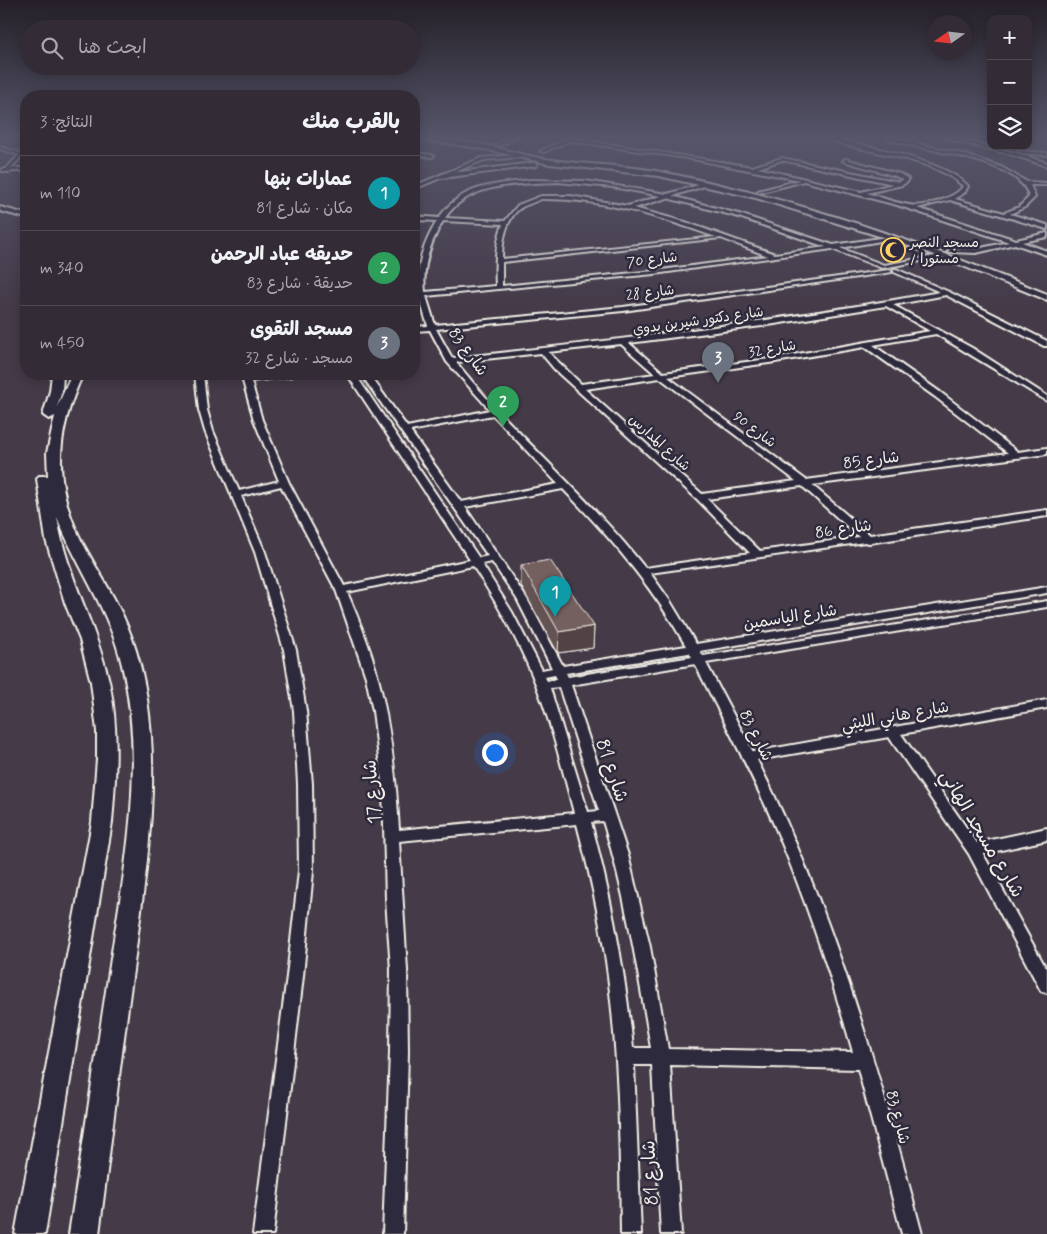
<!DOCTYPE html>
<html lang="ar">
<head>
<meta charset="utf-8">
<style>
	body { margin:0; font-family:Mynerve,"Playpen Sans Arabic",sans-serif; background:#3e3842; color:#f1f3f6; direction:rtl }
	.controls { position:absolute; right:15px; top:15px; display:grid; overflow:hidden; border-radius:10px; box-shadow:0 2px 12px #0003 }
	.controls button { width:45px; height:45px; display:grid; place-items:center; padding:0; border:0; border-bottom:1px solid #4e4851; background:#332c36; color:#f1f3f6; font:25px sans-serif }
	.compass { position:absolute; left:927px; top:15px; width:45px; height:45px; border-radius:50%; background:#332c36; box-shadow:0 2px 12px #0003; rotate:256deg }
	.you { position:absolute; left:494px; top:752px; width:18px; height:18px; margin:-12px; border:4px solid #fff; border-radius:50%; background:#1a73e8; box-shadow:0 0 0 8px #1a73e833 }
	.badge { display:grid; place-items:center; width:32px; height:32px; border-radius:50%; background:#ffd166; color:#fff; font-size:16px; font-weight:700 }
	.pin { position:absolute; translate:-50% -41px; filter:drop-shadow(0 1px 2px #0008) }
	.pin::after { content:''; position:absolute; top:26px; width:18px; height:15px; background:inherit; clip-path:polygon(0 0,100% 0,50% 100%) }
	.list { margin:0; padding:0; list-style:none }
	h2 { display:flex; justify-content:space-between; align-items:center; height:65px; margin:0; padding:0 20px; font-size:21px }
	h2 small { font-size:16px; font-weight:400; color:#a9a7ad }
	.list li { display:grid; grid-template-columns:32px 1fr auto; gap:15px; align-items:center; box-sizing:border-box; height:75px; padding:0 20px; border-top:1px solid #4e4851 }
	.list b { display:block; font-size:19px; white-space:nowrap }
	.list p { margin:0; font-size:16px; white-space:nowrap; color:#a9a7ad }
	.list em { font-size:16px; font-style:normal; color:#a9a7ad }
	.icon { flex:none; width:28px; height:28px; fill:none; stroke:currentColor; stroke-width:2; stroke-linecap:round; stroke-linejoin:round }
	.map { position:relative; flex:none; width:1047px; height:1234px; overflow:hidden; direction:ltr }
	.search { position:absolute; background:#332c36; box-shadow:0 2px 12px #0003; left:20px; top:20px; width:400px; height:55px; display:flex; align-items:center; gap:12px; box-sizing:border-box; padding:0 18px; border-radius:28px; color:#a9a7ad; font-size:19px }
	.panel { position:absolute; background:#332c36; box-shadow:0 2px 12px #0003; left:20px; top:90px; width:400px; height:290px; border-radius:20px; direction:rtl }
	.map>svg:first-child { display:block }
	.lines { fill:none; stroke-linecap:round; stroke-linejoin:round }
	.minor-casing { stroke:#f4f1e8; stroke-width:4 }
	.secondary-casing { stroke:#f4f1e8; stroke-width:4 }
	.minor { fill:#2f2a3d; fill-rule:evenodd }
	.secondary { fill:#2f2a3d; fill-rule:evenodd }
	.wall { fill:#645353; stroke:#f4f1e8 }
	.shaded-wall { fill:#514344; stroke:#f4f1e8 }
	.building { fill:#746061; stroke:#f4f1e8 }
	.labels { text-anchor:middle; stroke-width:5; stroke-linejoin:round; paint-order:stroke }
	.far-poi-label { font-size:14px; fill:#f4f1e8; stroke:#2f2a3d; text-anchor:start }
	.far-street-label { font-size:14px; fill:#f4f1e8; stroke:#2f2a3d }
	.street-label { font-size:16px; fill:#f4f1e8; stroke:#2f2a3d }
	.near-street-label { font-size:19px; fill:#f4f1e8; stroke:#2f2a3d }
</style>
</head>
<body>
<div class="map">
<svg width="1047" height="1234" viewBox="0 0 1047 1234">
	<rect width="100%" height="100%" fill="#443a48"/>
	<filter id="ink" filterUnits="userSpaceOnUse"><feTurbulence type="fractalNoise" baseFrequency=".02" numOctaves="2"/><feDisplacementMap in="SourceGraphic" scale="10" xChannelSelector="R" yChannelSelector="G"/><feConvolveMatrix kernelMatrix="1 2 1 2 8 2 1 2 1" color-interpolation-filters="sRGB"/></filter>
	<g filter="url(#ink)">
		<g class="lines">
			<defs>
				<path id="minor" d="M512,138H518L499,146L495,145Z
					M570,138L752,167L782,158L899,182L903,180L896,176L843,161L845,159L900,174L908,179V181L902,185L867,193C880,197 895,203 909,205C922,208 957,198 963,186C930,155 866,155 826,138H834C869,147 944,160 968,186L965,192L955,199L1004,213L1019,207L1029,197C1020,157 919,152 886,138H894L962,154L1001,167L1027,182L1047,183V185H1030L1035,197L1025,207L1010,214L1047,225V229L950,200L917,208L1016,240L1047,233V237L1022,242L1047,251V255L1015,244L976,253L949,252L948,251L951,249H976L1009,242L897,205L804,181L758,193V191L800,180L687,158L570,141L544,152L540,151ZM782,160L893,184L861,192L758,168Z
					M944,138H952L1016,153L1047,163V166L1013,155Z
					M0,147L24,154L11,168H26V170L6,172L2,171V169H6L19,155L0,149Z
					M1019,151L1047,153V155L1021,153Z
					M414,153L432,155L434,156L432,157L414,155Z
					M519,155L521,157L484,160L414,189V186L481,158Z
					M531,180L585,181L667,194L706,183L708,185L672,196L742,215L833,245L894,236L892,239L840,248L884,265L946,254L949,256L882,268L832,249L654,274L426,296L435,325L623,307L889,270L892,272L623,311L436,329L452,358C616,341 778,321 940,292L894,272V270L896,269L949,292L1047,341V346H1044L946,295L893,305L972,348L1047,396V401L936,334L873,345L940,392L1018,452L1047,448V454L812,485L870,535L1047,510V516L869,543L865,542L650,573L670,601L696,644L1047,587V593L700,651L703,656L1047,601V607L706,663L753,752L1047,700V708L901,734L977,843L1047,828V840L983,854L1047,970V993L1041,991L969,854L889,737L757,760C833,910 879,1072 922,1234H902L858,1069L670,1065L681,1234H661L652,1065H634L641,1234H621C620,1143 619,1051 606,961C599,915 589,869 577,824L399,841L407,970L408,1052L403,1234H383L390,1052L391,970L386,899L383,790L373,711L366,677L336,590L281,486L241,496L265,552L296,650L306,711L312,784L313,871L303,976L273,1234H253L287,976L299,871L298,784L294,711L284,650L255,552L205,431L199,410L195,374H203L207,410L213,431L239,491L279,481L254,420L241,374H249L250,376L297,374L293,376L251,381L262,420L289,483L344,586L470,560L347,374H355L479,558L488,556L361,374H369L407,427L490,410L447,362L430,330L414,331V327L428,326L419,297H414V293H419C415,266 424,243 437,221L414,220V216L439,218C462,184 494,185 531,180ZM558,182L613,187L661,196L628,206L570,196H541L518,205L505,221L445,218C469,182 518,184 558,182ZM667,198L739,217L826,247L775,254L685,222L634,208ZM541,199C602,198 659,217 716,237L502,259C502,241 506,217 522,207C528,204 535,202 541,199ZM443,221L503,224C495,245 495,265 496,286L425,292C422,266 430,243 443,221ZM721,238L768,256L654,271L502,286V262ZM886,306L930,331L769,359L663,373L629,343L762,326ZM621,344L655,374L581,384L548,352ZM865,347L934,396L1008,453L806,480L668,377L769,363ZM541,353L556,371L697,499L750,553L645,568C587,494 514,435 456,362ZM660,378L796,481L702,494L585,389ZM493,415L558,484L461,502L410,431ZM802,486L859,537L760,551L707,499ZM563,489C610,537 653,587 686,646L563,666L527,599L465,507ZM492,562L517,599L552,668L542,670L512,612L482,564ZM473,566C496,601 517,638 533,677C551,721 562,767 574,813L399,830C396,779 391,728 378,678C371,649 359,620 347,592ZM689,653L692,657L568,677L566,673ZM695,664C724,721 754,777 779,836C808,906 832,979 853,1052L668,1049L650,947L628,855L571,685ZM555,675L557,679L547,681L545,677ZM559,687L599,811L588,812L550,688ZM603,821C626,895 638,972 651,1048H633C625,971 611,896 591,822Z"/>
				<path id="secondary" d="M414,138C437,138 462,141 485,145C507,150 529,157 552,160C588,165 625,165 661,172C795,198 921,243 1047,294V300L943,258L889,239L756,198L659,176L550,164L484,149Z
					M534,163L537,165L536,166L442,178L439,176L442,174Z
					M0,207L26,214V218L0,211Z
					M52,374H63L62,391L57,407L72,374H83C56,432 52,482 81,540C93,563 107,584 118,606C133,635 142,667 147,699C160,785 146,871 135,956C122,1049 111,1141 99,1234H69C83,1144 96,1055 110,965C125,866 146,765 122,665C110,611 77,568 57,517C66,574 96,625 109,681C119,728 116,775 112,822L45,1234H15L92,822L97,759V731L91,682L80,640L65,603L46,540L37,479L39,476H48L47,453L55,416L49,419L43,415L50,391Z"/>
			</defs>
			<use href="#minor" class="minor-casing"/>
			<use href="#secondary" class="secondary-casing"/>
			<use href="#minor" class="minor"/>
			<use href="#secondary" class="secondary"/>
		</g>
		<path class="wall" d="M521,565L594,626L593,648L558,653L521,586Z"/>
		<path class="shaded-wall" d="M594,626L593,648L558,653L559,632Z"/>
		<path class="building" d="M550,560L594,626L559,632L521,565Z"/>
	</g>
	<linearGradient id="sky" x2="0" y2="1"><stop stop-color="#252028"/><stop offset="0.44" stop-color="#56556a"/><stop offset="1" stop-color="#56556a" stop-opacity="0"/></linearGradient>
	<rect width="1047" height="311" fill="url(#sky)"/>
	<defs>
		<symbol id="mosque-ring" viewBox="-11 -11 22 22"><circle r="9.5" fill="#2f2a3d" stroke="#ffd166" stroke-width="1.5"/><path d="M3.5-4.9A6 6 0 1 0 3.5 4.9A5 5 0 1 1 3.5-4.9Z" fill="#ffd166"/></symbol>
	</defs>
	<g fill-rule="evenodd">
		<use href="#mosque-ring" x="879" y="236" width="28" height="28"/>
	</g>
	<g class="labels">
		<g class="far-poi-label">
			<text x="910" y="247">مسجد النصر<tspan x="910" dy="16">/ مستورا</tspan></text>
		</g>
		<g class="far-street-label">
			<text transform="translate(652 259) rotate(-7)" y="5">شارع 70</text>
			<text transform="translate(650 292) rotate(-7)" y="5">شارع 28</text>
			<text transform="translate(698 320) rotate(-8)" y="5">شارع دكتور شيرين بدوي</text>
			<text transform="translate(772 348) rotate(-9)" y="5">شارع 32</text>
			<text transform="translate(755 429) rotate(37)" y="5">شارع 90</text>
			<text transform="translate(660 442) rotate(42)" y="5">شارع المدارس</text>
		</g>
		<g class="street-label">
			<text transform="translate(469 351) rotate(54)" y="6">شارع 83</text>
			<text transform="translate(871 459) rotate(-7)" y="6">شارع 85</text>
			<text transform="translate(843 528) rotate(-8)" y="6">شارع 86</text>
			<text transform="translate(790 616) rotate(-9)" y="6">شارع الياسمين</text>
			<text transform="translate(895 715) rotate(-10)" y="6">شارع هاني الليثي</text>
			<text transform="translate(757 735) rotate(63)" y="6">شارع 83</text>
			<text transform="translate(899 1117) rotate(75)" y="6">شارع 83</text>
		</g>
		<g class="near-street-label">
			<text transform="translate(613 770) rotate(71)" y="7">شارع 81</text>
			<text transform="translate(371 792) rotate(-95)" y="7">شارع 17</text>
			<text transform="translate(983 833) rotate(59)" y="7">شارع مسجد الهاني</text>
			<text transform="translate(649 1173) rotate(-93)" y="7">شارع 81</text>
		</g>
	</g>
</svg>
<div class="controls">
<button>+</button>
<button>−</button>
<button><svg class="icon" aria-label="layers" viewBox="0 0 24 24"><path d="M12 4l9 5-9 5-9-5zM3 14l9 5 9-5"/></svg></button>
</div>
<svg class="compass" viewBox="-18 -18 36 36"><path d="M0-13l5 13h-10z" fill="#e53935"/><path d="M0 13l5-13h-10z" fill="#a9a7ad"/></svg>
<div class="you"></div>
<div class="pin badge" style="left:555px;top:617px;background:#0f9aa8">1</div>
<div class="pin badge" style="left:503px;top:427px;background:#2e9e5b">2</div>
<div class="pin badge" style="left:718px;top:383px;background:#6b7280">3</div>
<div class="search"><svg class="icon" aria-label="search" viewBox="0 0 24 24"><circle cx="10" cy="10" r="6"/><path d="M15 15l6 6"/></svg>ابحث هنا</div>
<section class="panel">
<h2>بالقرب منك<small>النتائج: 3</small></h2>
<ul class="list">
<li><span class="badge" style="background:#0f9aa8">1</span><div><b>عمارات بنها</b><p>مكان · شارع 81</p></div><em>110 m</em></li>
<li><span class="badge" style="background:#2e9e5b">2</span><div><b>حديقه عباد الرحمن</b><p>حديقة · شارع 83</p></div><em>340 m</em></li>
<li><span class="badge" style="background:#6b7280">3</span><div><b>مسجد التقوى</b><p>مسجد · شارع 32</p></div><em>450 m</em></li>
</ul>
</section>
</div>
</body>
</html>
